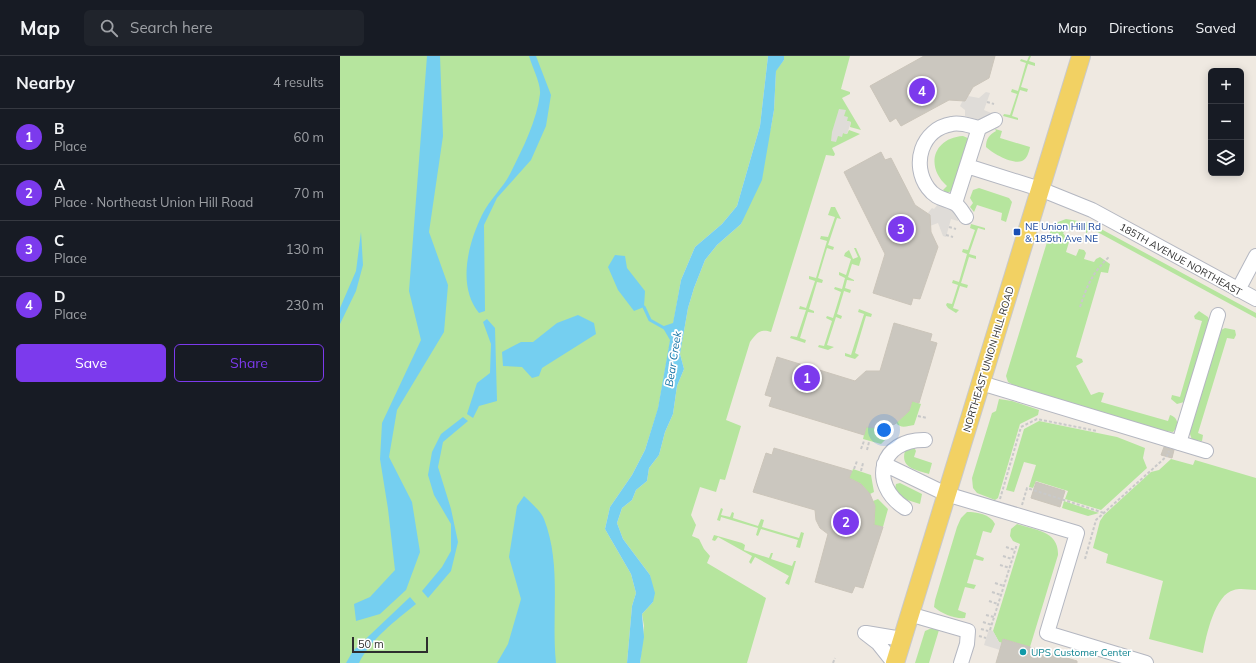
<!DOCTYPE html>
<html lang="en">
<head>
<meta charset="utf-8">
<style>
	body { margin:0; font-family:Mulish,sans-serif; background:#20242c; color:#f1f3f6 }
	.controls { position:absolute; right:12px; top:12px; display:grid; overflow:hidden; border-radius:6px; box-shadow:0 2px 10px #0003 }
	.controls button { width:36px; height:36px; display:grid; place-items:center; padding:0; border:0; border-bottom:1px solid #363941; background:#171b24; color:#f1f3f6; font:20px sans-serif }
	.scale { position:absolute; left:12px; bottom:10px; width:76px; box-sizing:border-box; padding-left:4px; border:2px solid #2e2e2e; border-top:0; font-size:11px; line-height:14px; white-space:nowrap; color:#2e2e2e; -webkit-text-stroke:3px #fff; paint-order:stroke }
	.you { position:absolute; left:544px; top:374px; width:14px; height:14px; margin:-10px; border:3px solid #fff; border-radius:50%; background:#1a73e8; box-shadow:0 0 0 6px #1a73e833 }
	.badge { display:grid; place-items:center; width:26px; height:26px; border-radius:50%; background:#7c3aed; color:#fff; font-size:13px; font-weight:700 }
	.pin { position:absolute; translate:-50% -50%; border:2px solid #fff; box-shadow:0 1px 4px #0006 }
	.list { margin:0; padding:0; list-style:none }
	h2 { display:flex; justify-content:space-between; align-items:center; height:52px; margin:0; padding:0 16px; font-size:17px }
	h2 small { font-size:13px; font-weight:400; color:#9ea1a6 }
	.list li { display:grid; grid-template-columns:26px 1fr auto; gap:12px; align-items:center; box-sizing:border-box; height:56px; padding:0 16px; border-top:1px solid #363941 }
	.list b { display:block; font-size:15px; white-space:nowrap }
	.list p { margin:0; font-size:13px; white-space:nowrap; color:#9ea1a6 }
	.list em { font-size:13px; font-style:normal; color:#9ea1a6 }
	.actions { display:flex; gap:8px; padding:12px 16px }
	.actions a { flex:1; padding:9px 0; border:1px solid #7c3aed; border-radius:6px; text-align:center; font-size:14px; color:#7c3aed }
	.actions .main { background:#7c3aed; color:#fff }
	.icon { flex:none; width:22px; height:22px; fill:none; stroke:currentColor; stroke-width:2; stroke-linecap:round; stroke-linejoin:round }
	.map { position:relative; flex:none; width:916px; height:607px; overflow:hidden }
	header { display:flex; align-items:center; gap:24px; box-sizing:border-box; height:56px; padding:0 20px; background:#171b24; border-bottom:1px solid #363941 }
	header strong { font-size:19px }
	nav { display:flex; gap:22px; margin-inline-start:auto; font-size:14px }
	.search { width:280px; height:36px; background:#20242c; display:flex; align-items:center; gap:10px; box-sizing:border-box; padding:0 14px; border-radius:6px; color:#9ea1a6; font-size:15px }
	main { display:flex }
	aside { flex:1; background:#171b24 }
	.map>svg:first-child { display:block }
	.green { fill:#b6e59e }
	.plaza { fill:#dfdcd8 }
	.water { fill:#75cff0 }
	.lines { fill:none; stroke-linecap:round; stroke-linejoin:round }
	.stream { stroke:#75cff0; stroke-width:3 }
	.building { fill:#cbc7bf; stroke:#cbc5ba }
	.minor-casing { stroke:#b4b7c1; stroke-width:16 }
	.major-casing { stroke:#c9c9c9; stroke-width:20 }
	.path { stroke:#c9c9c9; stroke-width:2; stroke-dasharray:3 2; stroke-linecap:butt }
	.minor { stroke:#fff; stroke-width:14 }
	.major { stroke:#f2d163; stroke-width:18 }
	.transit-dot { fill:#1a4fb4; stroke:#fff; stroke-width:1.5 }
	.culture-dot { fill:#0f9aa8; stroke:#fff; stroke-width:1.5 }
	.labels { text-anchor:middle; stroke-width:3.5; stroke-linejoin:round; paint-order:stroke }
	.transit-label { font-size:10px; fill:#164399; stroke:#fff; text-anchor:start }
	.street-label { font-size:10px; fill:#2e2e2e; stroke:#fff }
	.culture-label { font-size:10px; fill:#0d838f; stroke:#fff; text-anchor:start }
	.water-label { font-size:11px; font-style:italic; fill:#0d6fa3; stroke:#fff }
</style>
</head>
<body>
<header>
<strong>Map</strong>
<div class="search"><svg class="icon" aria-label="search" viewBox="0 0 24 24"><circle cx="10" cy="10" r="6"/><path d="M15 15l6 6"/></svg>Search here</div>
<nav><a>Map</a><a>Directions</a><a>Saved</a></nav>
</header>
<main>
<aside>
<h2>Nearby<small>4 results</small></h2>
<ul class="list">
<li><span class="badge">1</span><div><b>B</b><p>Place</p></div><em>60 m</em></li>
<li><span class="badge">2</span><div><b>A</b><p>Place · Northeast Union Hill Road</p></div><em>70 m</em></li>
<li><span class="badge">3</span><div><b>C</b><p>Place</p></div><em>130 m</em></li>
<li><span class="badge">4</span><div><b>D</b><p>Place</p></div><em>230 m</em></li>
</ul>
<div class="actions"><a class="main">Save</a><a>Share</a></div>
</aside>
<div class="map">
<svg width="916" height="607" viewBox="0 0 916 607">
	<rect width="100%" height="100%" fill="#efe9e1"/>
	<path class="green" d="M0,0H428L420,70L397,150L382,168L355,191L341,224L318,353L305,394L292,419L270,451L265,473L291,518L296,537L292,550L287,607H0Z
		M444,0H510L501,33L510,36V38L502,42L521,74L510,71L511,66L507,65L499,53L498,80L503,77L507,78L509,74L520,78L492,92L495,98L494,100L486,99L431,276C420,272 416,278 410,286L386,364L401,370L385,424L380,423L376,436L360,431L351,459L356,469L352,480L359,483L364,493L370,500L367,507L426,542L407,607H300L304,570L302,558L313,546L310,519L283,483L277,467L282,452L292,444L296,434L307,425L309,412L319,399L325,376L333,358L337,330L344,313L340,298L348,252L354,232L365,204L377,189L401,168L431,71L434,54L436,14L444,4Z
		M689,0H691L689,5L695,7V10L688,8L681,31L688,33L687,36L680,34L672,60L678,62V64L663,60L664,58L670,59L677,38L671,36L672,33L678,35L686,7L680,5L681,3L687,5Z
		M655,73L662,75L660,82L690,91C689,96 687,103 682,105C673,109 652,97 646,91C646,83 649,79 656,75Z
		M623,80L630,83L612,135L606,137L603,134L607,130C585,111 593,82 623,80Z
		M639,132L669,142L672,146L666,166L661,164L662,157L637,149L634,156L630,151L633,147L630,142L633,134Z
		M491,151H495L501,163L497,162L488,189L494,191L493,194L487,192L478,222L483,224L482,227L477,226L469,253L474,255V257L468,256L460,282L466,284L465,287L450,282L451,280L457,281L466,254L459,253L460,250L466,252L475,225L469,223V220L476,222L487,185L480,183L481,180L488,181L495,161L488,159Z
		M726,163L750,167L916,257V262L750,172L746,178V171L734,170L731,176L729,172L723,177L729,186L726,196L736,200L739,193L744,194L746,197L744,203L754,206L756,203L760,201L770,208L768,217L761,216L736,301L742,303L743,306L736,310L751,339L759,336L764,337L761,346L828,365L830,359C836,361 837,364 838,370L833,376L825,375L677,331L668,326L666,320L711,173L718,166Z
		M631,168L645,172V174L638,172L629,198L636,200V203L629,201L621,227L628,229L627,232L620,230L613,252L619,254L616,257L608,252L606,249L607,247L612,248L618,229L612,227L613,224L619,226L627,198L622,196L623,193L628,194L635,174L630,172Z
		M514,192H516L521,203L519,210L512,208L508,221L514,224V225L507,224L505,232L511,234L510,237L504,235L497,258L502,260L501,263L496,261L487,289L494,291L488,294L478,291L479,289L484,290L492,265L486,262L487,260L493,262L501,236L494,233L495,231L502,233L505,222L499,219V216L506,219L511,203L504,200L505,197L509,194L513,203L518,201Z
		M519,253L532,258L531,261L526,260L515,297L519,299L515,303L505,300V297L511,299L524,258L518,256Z
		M859,255L868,261L870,266L844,346L837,348L831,343L832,339L840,341L862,265L855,263L854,260Z
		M885,272L895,274L896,279L894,283L887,282L858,377L863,379L862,385L852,384L849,375L879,279L881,274Z
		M659,343L672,345L699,354L698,359L680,368L658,442L655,444L637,437L633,432L632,422L652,357L656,355Z
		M572,345L581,348L574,369C567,370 561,373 556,367L569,355Z
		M699,365L777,381L805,392L803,402L807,412L761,454L725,443L728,435L696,425L693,432L689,431L696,409L684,406L674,436L666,434L684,373Z
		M526,371H547L552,377L541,388L523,383Z
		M574,391L576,395L574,401L592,407L589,418C576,414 560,412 565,395Z
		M831,403L853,409L855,404L916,422V534C910,534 900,532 894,534C875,538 866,580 863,597L809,583L823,525L766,507L768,498L753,492L760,465L764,459L811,416L819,414Z
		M513,413L531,419L534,436L530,438L521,428L509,422Z
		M560,427L582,438L580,448L561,442L555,433L556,428Z
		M538,443L548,453L543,471L534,469L535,450L533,445Z
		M724,445L759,457L748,460L722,452Z
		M381,452L383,453L381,459L390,461L392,456L394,457L393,462L418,470L421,463L424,464L422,471L459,482L461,476L464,477L460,492L456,491L458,484L421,473L418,480L416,479L418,472L381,461L380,465L377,464Z
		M627,456C637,456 650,458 655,468L651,477L643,475L636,499L644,502L643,505L634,503L627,527L636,529L634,533L625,531L618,554L626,557L625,562C615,563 602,558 594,551L595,544L617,471L621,462Z
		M677,468C695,474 719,475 718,499L690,591L663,583L662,587L659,586L653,575L680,488L673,485L670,480L671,473Z
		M374,479L402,487L405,489L404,494L429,502L431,497H433L431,503L452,510L454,505H456L449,529L445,527L449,520L415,501L411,508L409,506L412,500L378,481L375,485L372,484Z
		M592,572L599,574L589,607H575L585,575Z"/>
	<path class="plaza" d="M646,36L650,37L644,54L651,57L648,61L640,64L625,60V54L620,50L623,44L628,40L639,42Z
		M499,53L506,54L504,60L508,61L507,65L511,66L507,78L503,77L502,81L498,80L496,86L491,85L492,76Z
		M599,147L614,155L618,162V165L611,163L606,181L603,180L598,167L590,170V159L588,157L592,152L594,153Z
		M649,573L653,575L659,586L662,587L660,594L644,589Z"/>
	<path class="water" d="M87,0H100L103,80L89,176L108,229L104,276L57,354L49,401L72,446L80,496L66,534L40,558L16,565L14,548L30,541L55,514L48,453L40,403L42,367L81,284L69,235Z
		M189,0H196L211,39L206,70L191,104L157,142L144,169L145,255L139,257C117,230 128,188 142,159C150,143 164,131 171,116C183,92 197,64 200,38C201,27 192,11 189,0Z
		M428,0H444V4L436,15L434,54L422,124L401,168L377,189L365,204L354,232L348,252L340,298L344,313L337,330L333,358L325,376L319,399L309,412L307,425L296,434L292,444L282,452L277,467L283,483L310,519L315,537L313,546L302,558L304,581L300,607H287L292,550L296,537L291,518L265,473L270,451L292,419L305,394L318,352L330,284L323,272L324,270L333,267L341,224L355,191L382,168L397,150L420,70Z
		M21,176L23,209L16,235L0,268V252L16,215Z
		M275,199L285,200L287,212L305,235L304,251L294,255L278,234L268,211Z
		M238,259L254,267L256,278L202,312L199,320L192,322L182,311L163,310L162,296L181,286H193L217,267Z
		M147,263L155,272L157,345L139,350L133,362L127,358L137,327L150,317L151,288L143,266Z
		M123,361L128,365L103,386L98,411L111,453L118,486L111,515L88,542L82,535L102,511L111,495V468L94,439L88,419L92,396L101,378Z
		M184,440C190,446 201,455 204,463C222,509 211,559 216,607H157L168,588L181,543L169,501L177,450Z
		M70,541L76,548C55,565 31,583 19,607H6L13,595Z"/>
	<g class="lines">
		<path class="stream" d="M304,251L310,264L326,273"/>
	</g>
	<path class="building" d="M584,0H655L649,22L633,31L625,45L609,44L561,70L556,62L550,66L530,30Z
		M541,96L545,104L551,102L575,149L590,159L591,176L598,191L580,243L573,242L571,249L533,237L545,198L504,116Z
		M554,267L592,278L590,285L597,287L579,347L572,345L569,355L555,368L543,372L526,371L524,379L429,350L432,341L425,339L437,301L515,325L526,315H540Z
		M824,391L834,394L832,402L821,399Z
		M434,392L512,415L509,422L521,428L530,438L535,450L534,469L543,471L523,532L515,530L512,537L475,526L488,478L480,472L476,464L475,454L413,436L426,397L432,399Z
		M696,426L725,435L720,451L691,442Z
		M663,583L737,605V607H656Z"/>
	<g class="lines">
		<defs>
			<path id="minor" d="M627,110L700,133L752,154L916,243
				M615,147L639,72L655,64
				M626,161C623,157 619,149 614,147C604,142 596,143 588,132C571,109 581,73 612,68C621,66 630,70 639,72
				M898,234L916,200
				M641,327L866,395
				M839,387L878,259
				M544,408L606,438L737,477L707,577L806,607
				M565,452C528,428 540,383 585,384
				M569,558L628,575L627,588L621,607
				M525,577L538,587L554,607
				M526,577L562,583"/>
			<path id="major" d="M555,607L741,0"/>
		</defs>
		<use href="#minor" class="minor-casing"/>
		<use href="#major" class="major-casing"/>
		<path class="path" d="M647,46L654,48
			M609,171L616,173
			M606,179L613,181
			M740,251C747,230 752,217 769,201
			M578,360L587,362
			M521,393L524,385
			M527,394L529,386
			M514,413L517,405
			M521,415L523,407
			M660,443L681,371L697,363L757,375
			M682,449L687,432L764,457
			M666,491L675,494
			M663,500L672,503
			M745,503L756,464L827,400L829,395
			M660,509L670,512
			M655,527L664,530
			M652,536L661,539
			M649,545L658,548
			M646,559L654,561
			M643,566L652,569
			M641,573L648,575
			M650,574L677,488
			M639,580L646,582
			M493,607L495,602"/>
		<use href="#minor" class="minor"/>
		<use href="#major" class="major"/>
	</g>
	<rect class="transit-dot" x="673" y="172" width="8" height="8" rx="2"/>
	<circle class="culture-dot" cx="683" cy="596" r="4"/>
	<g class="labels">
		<g class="transit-label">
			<text x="685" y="174">NE Union Hill Rd<tspan x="685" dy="12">&amp; 185th Ave NE</tspan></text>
		</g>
		<g class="street-label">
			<text transform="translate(841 203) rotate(29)" y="4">185TH AVENUE NORTHEAST</text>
			<text transform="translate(648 303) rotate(-73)" y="4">NORTHEAST UNION HILL ROAD</text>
		</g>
		<g class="culture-label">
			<text x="691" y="600">UPS Customer Center</text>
		</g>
		<g class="water-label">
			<text transform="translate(333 303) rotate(-81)" y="4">Bear Creek</text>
		</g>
	</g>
</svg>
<div class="controls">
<button>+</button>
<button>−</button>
<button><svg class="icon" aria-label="layers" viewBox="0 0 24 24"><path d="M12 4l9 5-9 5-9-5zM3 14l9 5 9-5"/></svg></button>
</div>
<div class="scale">50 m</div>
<div class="you"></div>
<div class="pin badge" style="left:467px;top:322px">1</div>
<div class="pin badge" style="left:506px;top:466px">2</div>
<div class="pin badge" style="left:561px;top:173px">3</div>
<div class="pin badge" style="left:582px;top:35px">4</div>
</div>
</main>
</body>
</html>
